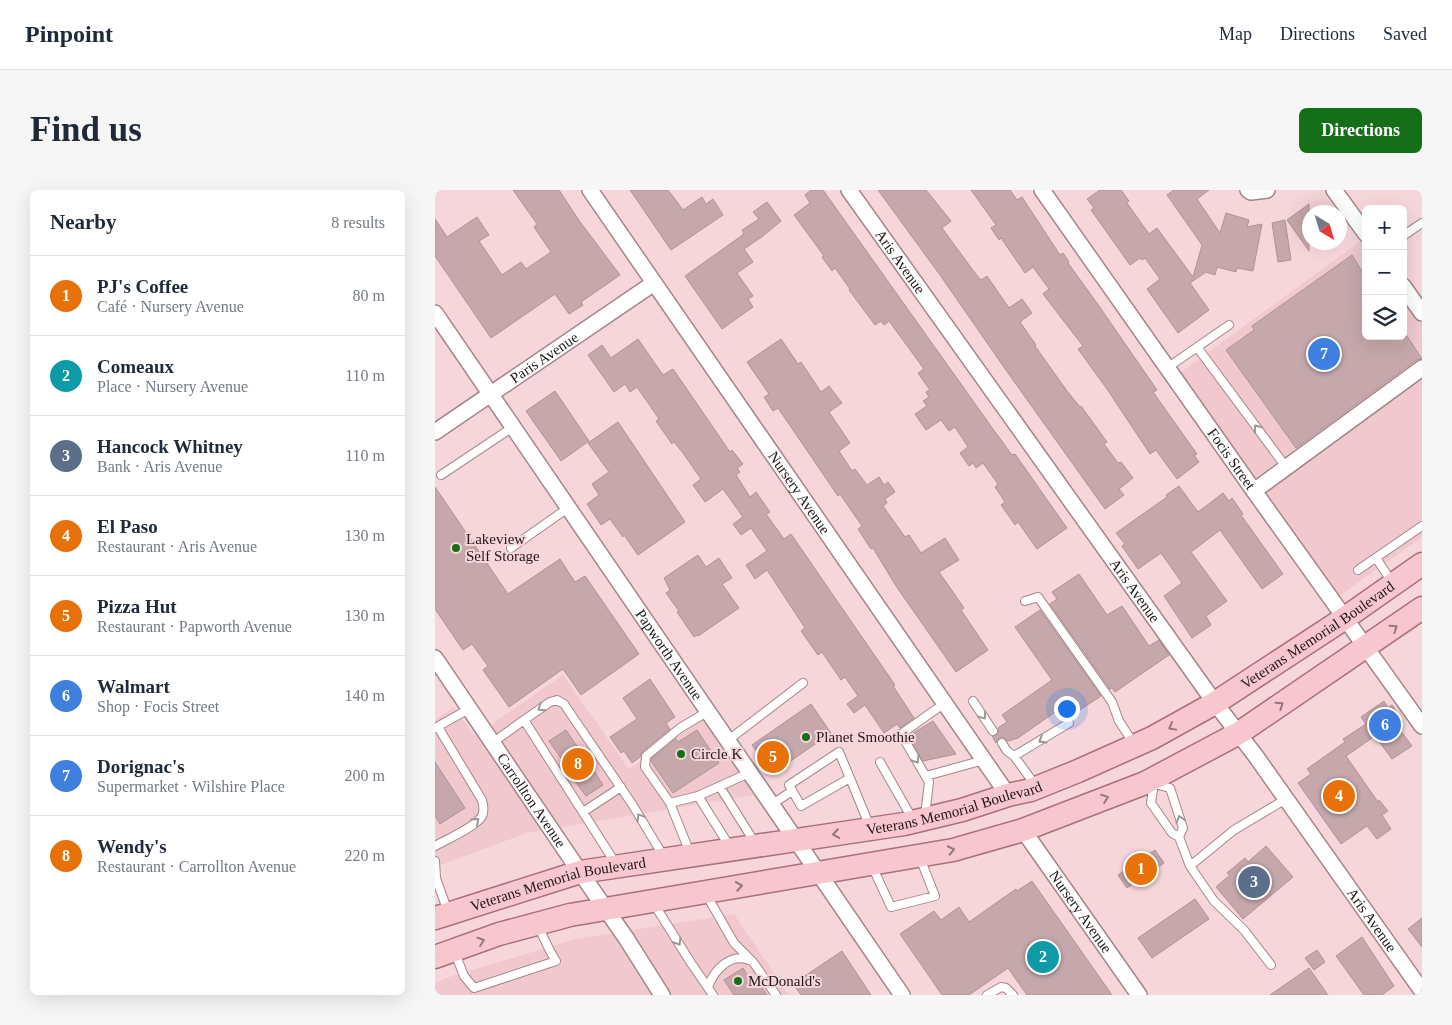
<!DOCTYPE html>
<html lang="en">
<head>
<meta charset="utf-8">
<style>
	body { margin:0; font-family:Georgia,serif; background:#f6f6f7; color:#1f2937 }
	.controls { position:absolute; right:15px; top:15px; display:grid; overflow:hidden; border-radius:8px; box-shadow:0 5px 20px #0002 }
	.controls button { width:45px; height:45px; display:grid; place-items:center; padding:0; border:0; border-bottom:1px solid #e0e1e3; background:#fff; color:#1f2937; font:25px sans-serif }
	.compass { position:absolute; left:867px; top:15px; width:45px; height:45px; border-radius:50%; background:#fff; box-shadow:0 5px 20px #0002; rotate:142deg }
	.you { position:absolute; left:631px; top:518px; width:18px; height:18px; margin:-12px; border:4px solid #fff; border-radius:50%; background:#1a73e8; box-shadow:0 0 0 8px #1a73e833 }
	.badge { display:grid; place-items:center; width:32px; height:32px; border-radius:50%; background:#156e18; color:#fff; font-size:16px; font-weight:700 }
	.pin { position:absolute; translate:-50% -50%; border:2px solid #fff; box-shadow:0 1px 5px #0006 }
	.list { margin:0; padding:0; list-style:none }
	h2 { display:flex; justify-content:space-between; align-items:center; height:65px; margin:0; padding:0 20px; font-size:21px }
	h2 small { font-size:16px; font-weight:400; color:#747a83 }
	.list li { display:grid; grid-template-columns:32px 1fr auto; gap:15px; align-items:center; box-sizing:border-box; height:80px; padding:0 20px; border-top:1px solid #e0e1e3 }
	.list b { display:block; font-size:19px; white-space:nowrap }
	.list p { margin:0; font-size:16px; white-space:nowrap; color:#747a83 }
	.list em { font-size:16px; font-style:normal; color:#747a83 }
	.icon { flex:none; width:28px; height:28px; fill:none; stroke:currentColor; stroke-width:2; stroke-linecap:round; stroke-linejoin:round }
	.map { position:relative; flex:none; width:987px; height:805px; overflow:hidden; border-radius:8px }
	header { display:flex; align-items:center; gap:30px; box-sizing:border-box; height:70px; padding:0 25px; background:#fff; border-bottom:1px solid #e0e1e3 }
	header strong { font-size:24px }
	nav { display:flex; gap:28px; margin-inline-start:auto; font-size:18px }
	.intro { display:flex; align-items:center; justify-content:space-between; box-sizing:border-box; height:120px; padding:0 30px }
	h1 { margin:0; font-size:35px }
	.button { padding:12px 22px; border-radius:8px; background:#156e18; color:#fff; font-size:18px; font-weight:700 }
	main { display:flex; gap:30px; padding:0 30px }
	aside { flex:1; background:#fff; border-radius:8px; box-shadow:0 5px 20px #0002 }
	.map>svg:first-child { display:block }
	.built { fill:#f0c8ce }
	.building { fill:#c6a8ac; stroke:#b09296 }
	.lines { fill:none; stroke-linecap:round; stroke-linejoin:round }
	.service-casing { stroke:#a4868a; stroke-width:10 }
	.minor-casing { stroke:#a4868a; stroke-width:18 }
	.primary-casing { stroke:#a97079; stroke-width:25 }
	.service { stroke:#fff; stroke-width:8 }
	.minor { stroke:#fff; stroke-width:15 }
	.primary { stroke:#f7c6ce; stroke-width:22 }
	.oneway { stroke:#9b9697 }
	.oneway2 { stroke:#97777c }
	.poi-dot { fill:#156e18; stroke:#f6d6da; stroke-width:2 }
	.labels { text-anchor:middle; stroke-width:4; stroke-linejoin:round; paint-order:stroke }
	.street-label { font-size:15px; fill:#211618; stroke:#f6d6da }
	.poi-label { font-size:15px; fill:#211618; stroke:#f6d6da; text-anchor:start }
</style>
</head>
<body>
<header>
<strong>Pinpoint</strong>
<nav><a>Map</a><a>Directions</a><a>Saved</a></nav>
</header>
<div class="intro"><h1>Find us</h1><a class="button">Directions</a></div>
<main>
<aside>
<h2>Nearby<small>8 results</small></h2>
<ul class="list">
<li><span class="badge" style="background:#e8710a">1</span><div><b>PJ's Coffee</b><p>Café · Nursery Avenue</p></div><em>80 m</em></li>
<li><span class="badge" style="background:#0f9aa8">2</span><div><b>Comeaux</b><p>Place · Nursery Avenue</p></div><em>110 m</em></li>
<li><span class="badge" style="background:#5c6f8a">3</span><div><b>Hancock Whitney</b><p>Bank · Aris Avenue</p></div><em>110 m</em></li>
<li><span class="badge" style="background:#e8710a">4</span><div><b>El Paso</b><p>Restaurant · Aris Avenue</p></div><em>130 m</em></li>
<li><span class="badge" style="background:#e8710a">5</span><div><b>Pizza Hut</b><p>Restaurant · Papworth Avenue</p></div><em>130 m</em></li>
<li><span class="badge" style="background:#3f7fe0">6</span><div><b>Walmart</b><p>Shop · Focis Street</p></div><em>140 m</em></li>
<li><span class="badge" style="background:#3f7fe0">7</span><div><b>Dorignac's</b><p>Supermarket · Wilshire Place</p></div><em>200 m</em></li>
<li><span class="badge" style="background:#e8710a">8</span><div><b>Wendy's</b><p>Restaurant · Carrollton Avenue</p></div><em>220 m</em></li>
</ul>
</aside>
<div class="map">
<svg width="987" height="805" viewBox="0 0 987 805">
	<rect width="100%" height="100%" fill="#f6d6da"/>
	<path class="built" d="M927,50L931,56V146H968V108L987,134V347L904,406L745,183Z
		M128,485L194,579L271,528L319,605L92,643L0,677V530L19,517L39,546Z
		M299,724L354,805H0V794L11,788L141,749Z"/>
	<path class="building" d="M78,0H124L143,29L185,85L146,112L148,115L134,124L120,104L56,148L0,66V29L12,47L42,27L54,45L44,51L67,85L86,72L91,79L116,62L99,37L102,34Z
		M195,0H233L248,20L267,7L271,14L278,9L288,25L236,60Z
		M376,0H388L558,239L577,265L580,264L632,338L602,359L583,332L580,335L566,315L570,312L560,297L563,294L548,273L541,278L538,273L534,276L525,263L533,257L520,237L514,241L506,230L491,240L480,224L492,216L488,211L494,207L491,202L495,200L483,183L489,179L454,131L449,135L446,131L440,135L414,100L415,99L400,78L397,81L387,67L389,66L359,25L375,13L370,5Z
		M443,0H491L516,31L507,38L540,83L546,90L552,86L574,118L587,109L597,123L585,132L601,155L600,156L632,201L645,217L646,216L672,252L669,254L683,273L686,272L698,288L684,299L689,305L670,319L573,183L505,85Z
		M536,0H575L582,10L587,7L625,65L628,63L634,72L633,73L664,116L722,200L718,202L762,264L759,265L764,272L742,289L721,260L715,264L672,199L643,159L648,156L608,104L614,99L598,77L590,83L566,48L564,50L556,38L561,35Z
		M665,0H686L694,11L692,13L714,44L722,38L758,87L767,55L732,5L739,0H774L762,9L785,43L791,23L814,30L812,37L827,34L818,81L802,78L801,82L782,77L780,85L771,82L755,93L774,120L743,143L712,99L725,89L710,68L707,70L705,68L695,75L656,20L659,18L652,9Z
		M332,12L346,31L328,46L309,59L318,72L302,83L318,106L313,109L318,117L287,139L250,86L309,44L307,40L324,29L318,22Z
		M874,14V61L852,30Z
		M850,30L856,70L843,72L837,33Z
		M917,65L931,88V146H972L987,169L981,170L861,258L791,160L819,140L817,136Z
		M203,149L228,185L238,179L295,262L297,260L308,274L302,278L305,282L301,285L315,307L321,302L335,322L331,324L349,349L356,344L460,495L458,496L479,528L465,538L462,534L449,543L430,515L419,523L412,514L423,506L410,487L406,490L387,462L383,465L366,441L370,438L332,380L320,389L311,375L332,361L316,338L306,345L298,334L308,327L288,299L270,312L258,295L266,289L248,263L239,252L237,254L221,231L224,229L202,197L195,202L190,194L179,202L153,165L167,155L176,168Z
		M346,149L363,174L366,172L386,202L394,196L407,213L394,222L415,253L404,261L417,281L420,279L432,295L444,287L449,295L453,292L460,302L450,309L452,313L448,316L470,347L474,345L486,363L510,348L524,370L504,382L529,418L526,420L553,460L521,482L461,396L438,358L436,359L423,339L427,336L405,304L403,306L343,218L338,221L329,207L334,204L312,172Z
		M120,201L154,251L126,271L91,221Z
		M183,232L250,332L203,365L189,345L188,347L175,329L166,335L152,314L164,305L157,294L174,282L153,253Z
		M744,296L763,322L788,303L794,311L797,308L808,324L806,325L848,384L827,399L785,340L756,362L792,411L771,426L776,435L757,448L729,406L747,393L726,363L703,379L687,356L690,354L681,343L732,307L731,305Z
		M0,297L73,404L125,369L140,392L150,386L204,464L146,505L128,479L74,517L48,480L53,476L37,454L28,460L0,419Z
		M263,365L271,377L284,368L297,388L287,394L304,418L263,446L262,445L259,447L242,422L244,421L231,403L235,400L229,388Z
		M644,384L672,425L687,416L714,456L724,450L734,465L680,502L677,498L675,499L615,414L622,409L617,402Z
		M605,420L666,506L640,523L633,513L583,548L573,551L566,547L562,550L561,553L557,546L561,545L564,541L563,538L572,532L567,525L617,490L580,437Z
		M215,489L240,527L231,533L235,539L207,562L205,567L197,573L189,561L186,563L175,547L202,529L188,508Z
		M949,511L953,518L957,515L966,529L960,533L977,556L957,569L940,546L911,566L943,612L944,610L953,621L947,625L956,639L942,649L932,636L906,654L863,593L876,584L872,579L910,552L908,549L931,534L926,527Z
		M376,514L396,543L337,584L317,555Z
		M498,531L521,564L488,571L473,546Z
		M131,540L150,568L153,566L160,576L157,578L168,595L151,606L126,572L128,571L114,551Z
		M262,540L284,573L238,603L216,571V569L241,549L243,552Z
		M0,572L30,618L5,634L0,626Z
		M831,656L858,687L808,729L781,697L795,685L792,683L810,668L813,672Z
		M720,660L729,673L692,698L683,685Z
		M597,691L677,805H592L573,778L534,805H507L465,744L499,721L506,730L524,717L534,732L581,699L582,701Z
		M760,709L774,729L717,768L703,748Z
		M987,728V757L973,739Z
		M927,747L959,796L947,805H929L901,766Z
		M882,760L890,772L879,780L870,768Z
		M407,761L436,805H366L358,794Z
		M308,778L318,794L323,792L332,805H299L289,790Z
		M874,778L893,805H835Z"/>
	<g class="lines">
		<defs>
			<path id="service" d="M968,46L987,33
				M762,157L851,277
				M732,178L794,135
				M6,285L78,237
				M76,358L133,318
				M941,368L957,392
				M923,380L987,336
				M590,411L603,407L677,512L684,531L699,554
				M538,511L558,541
				M272,522L245,538L211,566L210,577L235,613L263,606L314,583
				M0,538L34,519
				M292,551L368,493
				M57,553L89,530
				M567,553L572,561L579,566L601,596
				M579,566L634,533
				M445,572L478,630
				M491,586L549,570
				M415,588L404,562L354,595L366,616L415,588L435,637
				M719,593L716,613L737,643L744,647L748,638L735,598L720,594
				M285,597L320,653
				M263,606L295,657
				M235,613L255,663
				M336,615L357,601
				M148,622L186,597
				M490,626L494,592L466,544L510,513
				M744,647L755,676
				M0,656C11,650 42,636 47,626C50,620 48,615 47,610L3,537
				M0,671L1,688L13,722
				M181,674L89,530L115,512L122,510L129,514L197,614L229,667
				M437,676L456,717L500,706L485,668
				M271,704L299,753L318,772L341,805
				M219,714L256,773L278,805
				M20,763L29,786L39,798L121,771L115,761L103,736
				M836,775L809,740L779,711L755,676L799,640L851,609
				M273,797C279,780 295,763 314,770
				M552,805L566,797L571,798L578,805"/>
			<g id="minor">
				<path id="s1" d="M155,0L573,605"/>
				<path id="s2" d="M414,0L780,513L820,565L987,801"/>
				<path id="s3" d="M607,0L819,301L987,536"/>
				<path d="M813,0L816,2L832,0"/>
				<path d="M899,0L931,44"/>
				<path d="M968,96L987,123"/>
				<path id="s4" d="M0,123L467,805"/>
				<path id="s5" d="M0,242L219,93"/>
				<path d="M819,301L987,178"/>
				<path id="s6" d="M0,468L145,682L191,748L227,805"/>
				<path id="s7" d="M588,640L704,805"/>
			</g>
			<g id="primary">
				<path id="s8" d="M0,728L145,682L469,634L527,620L573,605L596,600L643,581L717,548L780,513L910,428L987,374"/>
				<path d="M0,767L64,744L135,725L518,660L588,640L710,593L804,543L987,418"/>
			</g>
		</defs>
		<use href="#service" class="service-casing"/>
		<use href="#minor" class="minor-casing"/>
		<use href="#primary" class="primary-casing"/>
		<use href="#service" class="service"/>
		<use href="#minor" class="minor"/>
		<use href="#primary" class="primary"/>
	</g>
	<defs><path id="oneway-chevron" d="M-2-3.5L2.5 0L-2 3.5" fill="none" stroke-width="1.6" stroke-linecap="round" stroke-linejoin="round" transform="scale(1.25)"/></defs>
	<g class="oneway">
		<use href="#oneway-chevron" transform="translate(822 238) rotate(-127)"/>
		<use href="#oneway-chevron" transform="translate(106 518) rotate(146)"/>
		<use href="#oneway-chevron" transform="translate(548 526) rotate(56)"/>
		<use href="#oneway-chevron" transform="translate(607 550) rotate(149)"/>
		<use href="#oneway-chevron" transform="translate(481 570) rotate(58)"/>
		<use href="#oneway-chevron" transform="translate(205 627) rotate(-121)"/>
		<use href="#oneway-chevron" transform="translate(745 629) rotate(-107)"/>
		<use href="#oneway-chevron" transform="translate(41 631) rotate(-42)"/>
		<use href="#oneway-chevron" transform="translate(243 752) rotate(58)"/>
	</g>
	<g class="oneway2">
		<use href="#oneway-chevron" transform="translate(959 438) rotate(-35)"/>
		<use href="#oneway-chevron" transform="translate(845 515) rotate(-34)"/>
		<use href="#oneway-chevron" transform="translate(737 537) rotate(151)"/>
		<use href="#oneway-chevron" transform="translate(670 608) rotate(-21)"/>
		<use href="#oneway-chevron" transform="translate(401 644) rotate(172)"/>
		<use href="#oneway-chevron" transform="translate(516 660) rotate(-12)"/>
		<use href="#oneway-chevron" transform="translate(304 696) rotate(-9)"/>
		<use href="#oneway-chevron" transform="translate(46 751) rotate(-19)"/>
	</g>
	<g class="poi-dot">
		<circle cx="21" cy="358" r="5"/>
		<circle cx="371" cy="547" r="5"/>
		<circle cx="246" cy="564" r="5"/>
		<circle cx="303" cy="791" r="5"/>
	</g>
	<g class="labels">
		<g class="street-label">
			<text dy="5" stroke="none"><textPath href="#s2" startOffset="88">Aris Avenue</textPath></text>
			<text dy="5" stroke="none"><textPath href="#s5" startOffset="132">Paris Avenue</textPath></text>
			<text dy="5" stroke="none"><textPath href="#s3" startOffset="329">Focis Street</textPath></text>
			<text dy="5" stroke="none"><textPath href="#s1" startOffset="368">Nursery Avenue</textPath></text>
			<text dy="5" stroke="none"><textPath href="#s2" startOffset="492">Aris Avenue</textPath></text>
			<text dy="5" stroke="none"><textPath href="#s8" startOffset="938">Veterans Memorial Boulevard</textPath></text>
			<text dy="5" stroke="none"><textPath href="#s4" startOffset="414">Papworth Avenue</textPath></text>
			<text dy="5" stroke="none"><textPath href="#s6" startOffset="172">Carrollton Avenue</textPath></text>
			<text dy="5" stroke="none"><textPath href="#s8" startOffset="532">Veterans Memorial Boulevard</textPath></text>
			<text dy="5" stroke="none"><textPath href="#s8" startOffset="128">Veterans Memorial Boulevard</textPath></text>
			<text dy="5" stroke="none"><textPath href="#s7" startOffset="100">Nursery Avenue</textPath></text>
			<text dy="5" stroke="none"><textPath href="#s2" startOffset="898">Aris Avenue</textPath></text>
		</g>
		<g class="poi-label">
			<text x="31" y="354">Lakeview<tspan x="31" dy="17">Self Storage</tspan></text>
			<text x="381" y="552">Planet Smoothie</text>
			<text x="256" y="569">Circle K</text>
			<text x="313" y="796">McDonald's</text>
		</g>
	</g>
</svg>
<div class="controls">
<button>+</button>
<button>−</button>
<button><svg class="icon" aria-label="layers" viewBox="0 0 24 24"><path d="M12 4l9 5-9 5-9-5zM3 14l9 5 9-5"/></svg></button>
</div>
<svg class="compass" viewBox="-18 -18 36 36"><path d="M0-13l5 13h-10z" fill="#e53935"/><path d="M0 13l5-13h-10z" fill="#747a83"/></svg>
<div class="you"></div>
<div class="pin badge" style="left:706px;top:679px;background:#e8710a">1</div>
<div class="pin badge" style="left:608px;top:767px;background:#0f9aa8">2</div>
<div class="pin badge" style="left:819px;top:692px;background:#5c6f8a">3</div>
<div class="pin badge" style="left:904px;top:606px;background:#e8710a">4</div>
<div class="pin badge" style="left:338px;top:567px;background:#e8710a">5</div>
<div class="pin badge" style="left:950px;top:535px;background:#3f7fe0">6</div>
<div class="pin badge" style="left:889px;top:164px;background:#3f7fe0">7</div>
<div class="pin badge" style="left:143px;top:574px;background:#e8710a">8</div>
</div>
</main>
</body>
</html>
